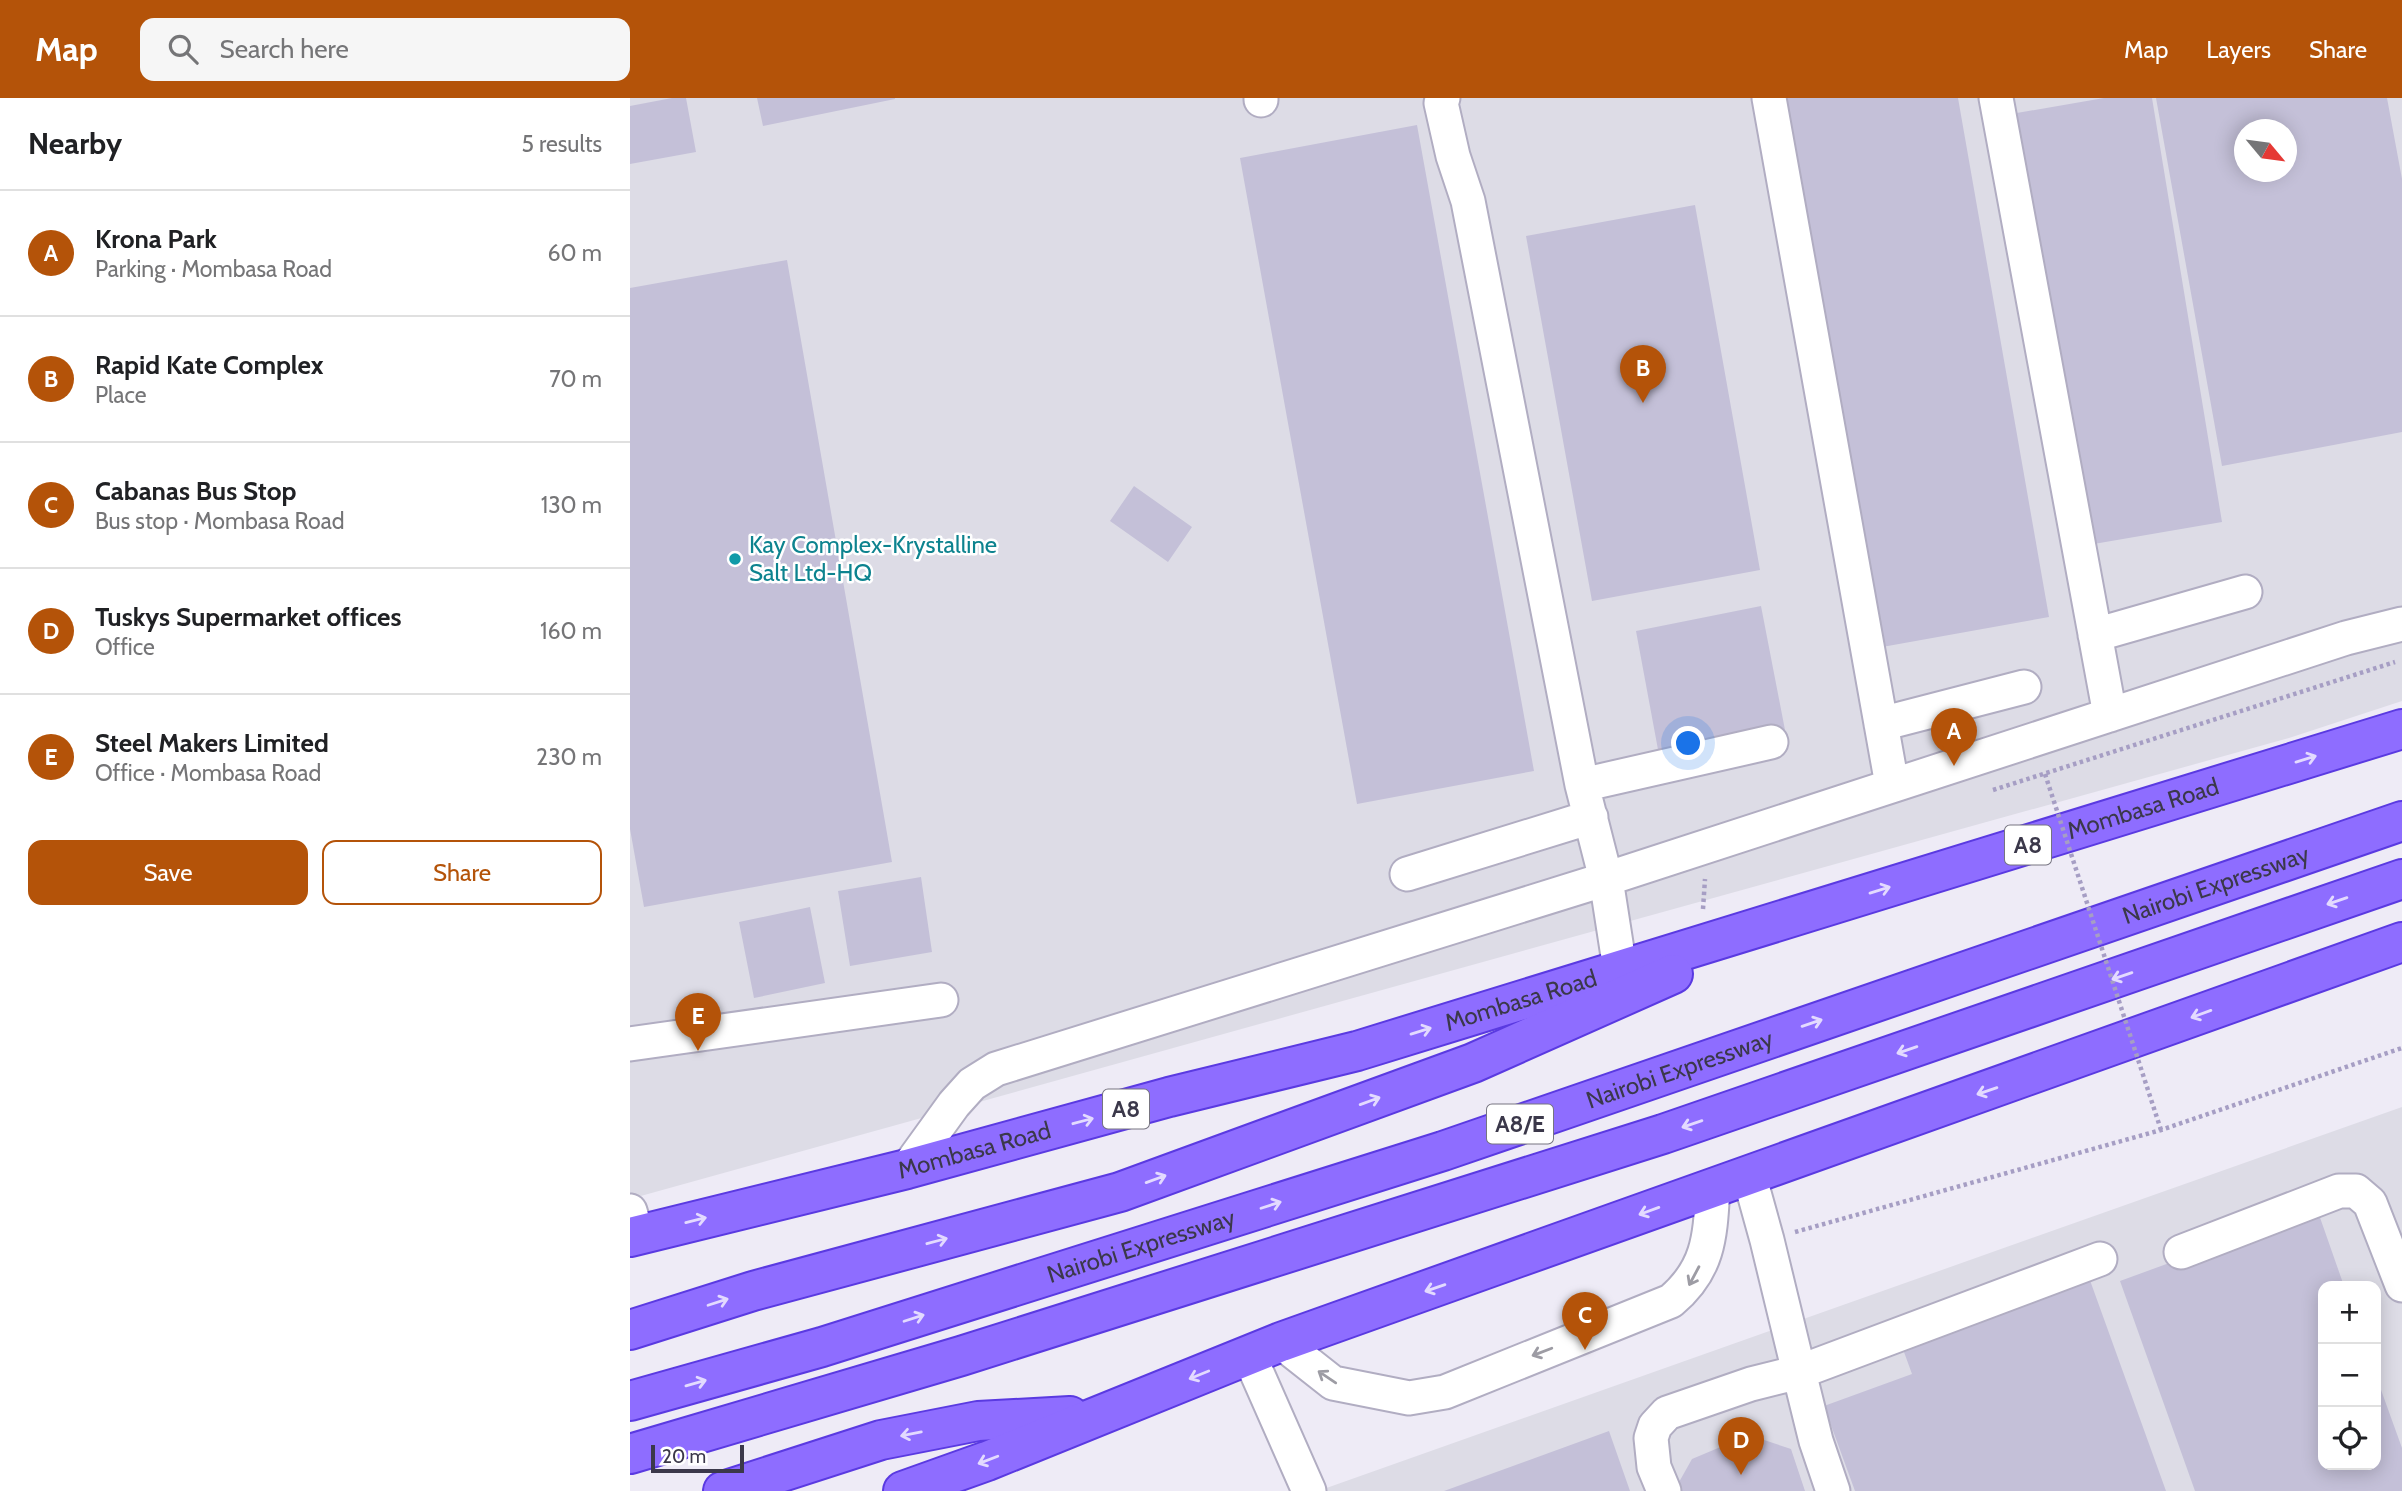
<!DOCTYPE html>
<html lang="en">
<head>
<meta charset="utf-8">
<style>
	body { margin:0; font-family:Cabin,sans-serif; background:#f6f6f6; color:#202124 }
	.controls { position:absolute; right:21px; bottom:21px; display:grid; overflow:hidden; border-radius:14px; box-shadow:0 4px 18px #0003 }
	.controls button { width:63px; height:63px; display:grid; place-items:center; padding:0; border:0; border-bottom:2px solid #e0e0e0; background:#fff; color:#202124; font:35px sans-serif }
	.compass { position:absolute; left:1604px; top:21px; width:63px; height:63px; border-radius:50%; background:#fff; box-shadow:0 4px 18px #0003; rotate:119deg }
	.scale { position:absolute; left:21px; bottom:18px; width:93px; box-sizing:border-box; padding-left:7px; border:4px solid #3b384a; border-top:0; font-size:19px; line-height:24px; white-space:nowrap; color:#3b384a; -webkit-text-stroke:5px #fff; paint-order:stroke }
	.you { position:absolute; left:1059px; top:646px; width:24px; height:24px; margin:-18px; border:5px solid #fff; border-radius:50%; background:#1a73e8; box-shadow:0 0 0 10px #1a73e833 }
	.badge { display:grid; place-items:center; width:46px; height:46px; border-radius:50%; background:#b45309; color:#fff; font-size:23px; font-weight:700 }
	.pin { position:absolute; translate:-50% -58px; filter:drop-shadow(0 2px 4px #0008) }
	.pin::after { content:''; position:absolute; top:37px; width:24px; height:21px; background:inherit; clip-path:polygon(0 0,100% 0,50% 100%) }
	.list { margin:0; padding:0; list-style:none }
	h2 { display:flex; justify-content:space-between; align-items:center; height:91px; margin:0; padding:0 28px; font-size:30px }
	h2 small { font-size:23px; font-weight:400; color:#757577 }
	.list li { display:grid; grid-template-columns:46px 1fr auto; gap:21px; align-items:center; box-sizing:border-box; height:126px; padding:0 28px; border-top:2px solid #e0e0e0 }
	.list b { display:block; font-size:26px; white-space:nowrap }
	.list p { margin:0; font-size:23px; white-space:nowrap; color:#757577 }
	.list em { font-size:23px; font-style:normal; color:#757577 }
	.actions { display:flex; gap:14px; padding:21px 28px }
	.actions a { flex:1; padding:16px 0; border:2px solid #b45309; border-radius:14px; text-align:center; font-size:24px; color:#b45309 }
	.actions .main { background:#b45309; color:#fff }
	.icon { flex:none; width:38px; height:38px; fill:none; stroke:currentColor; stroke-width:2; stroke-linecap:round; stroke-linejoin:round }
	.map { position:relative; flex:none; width:1772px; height:1393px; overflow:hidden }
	header { display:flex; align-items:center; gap:42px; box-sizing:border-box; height:98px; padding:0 35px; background:#b45309; color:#fff }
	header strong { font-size:33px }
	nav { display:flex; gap:38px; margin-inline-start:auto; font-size:24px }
	.search { width:490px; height:63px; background:#f6f6f6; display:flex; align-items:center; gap:18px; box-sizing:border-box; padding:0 24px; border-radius:14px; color:#757577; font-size:26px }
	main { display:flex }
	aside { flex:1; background:#fff }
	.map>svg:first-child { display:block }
	.industrial { fill:#dddce6; fill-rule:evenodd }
	.building { fill:#c4c0d8; fill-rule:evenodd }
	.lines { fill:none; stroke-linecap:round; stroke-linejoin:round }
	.minor-casing { stroke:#b1adc2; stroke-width:37 }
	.highway-casing { stroke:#5a3ae1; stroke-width:42 }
	.path { stroke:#a69ec4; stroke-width:4.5; stroke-dasharray:3.5 3.5; stroke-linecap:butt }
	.minor { stroke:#fff; stroke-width:33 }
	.highway { stroke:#8e6dff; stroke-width:38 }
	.path-bridge { stroke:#a69ec4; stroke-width:4.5; stroke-dasharray:3.5 3.5; stroke-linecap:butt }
	.oneway { stroke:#e3daff }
	.oneway2 { stroke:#9d9ca4 }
	.culture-dot { fill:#0f9aa8; stroke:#fff; stroke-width:2.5 }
	.labels { text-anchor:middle; stroke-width:5; stroke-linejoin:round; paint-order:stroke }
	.shield { fill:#fff; stroke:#767480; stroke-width:2 }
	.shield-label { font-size:23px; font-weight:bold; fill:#3b384a }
	.culture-label { font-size:24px; fill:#0d838f; stroke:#fff; text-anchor:start }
	.street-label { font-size:24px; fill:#3b384a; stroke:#fff }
</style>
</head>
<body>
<header>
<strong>Map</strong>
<div class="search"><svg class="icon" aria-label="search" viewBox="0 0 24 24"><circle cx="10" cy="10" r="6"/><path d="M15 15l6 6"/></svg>Search here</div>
<nav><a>Map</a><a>Layers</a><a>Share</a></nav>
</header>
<main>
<aside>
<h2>Nearby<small>5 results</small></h2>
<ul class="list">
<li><span class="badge">A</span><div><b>Krona Park</b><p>Parking · Mombasa Road</p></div><em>60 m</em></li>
<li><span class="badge">B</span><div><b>Rapid Kate Complex</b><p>Place</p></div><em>70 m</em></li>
<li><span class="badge">C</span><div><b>Cabanas Bus Stop</b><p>Bus stop · Mombasa Road</p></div><em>130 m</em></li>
<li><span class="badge">D</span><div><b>Tuskys Supermarket offices</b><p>Office</p></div><em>160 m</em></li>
<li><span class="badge">E</span><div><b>Steel Makers Limited</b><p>Office · Mombasa Road</p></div><em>230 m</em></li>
</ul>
<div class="actions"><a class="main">Save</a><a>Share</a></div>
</aside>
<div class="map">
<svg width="1772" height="1393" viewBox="0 0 1772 1393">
	<rect width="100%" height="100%" fill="#eeebf6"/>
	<path class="industrial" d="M0,0H1772V603L1659,640L0,1101ZM1615,32H1657V74H1615Z
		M1772,1009V1393H688ZM1693,1188H1746V1367H1693Z"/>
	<path class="building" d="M42,0H56L66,54L0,66V8Z
		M127,0H265V1L133,28Z
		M1145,0H1328L1419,519L1241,551Z
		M1474,0H1522L1592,424L1452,448L1381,16Z
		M1526,0H1757L1772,81V334L1592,368ZM1615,32H1657V74H1615Z
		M787,27L904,673L727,706L610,60Z
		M1065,107L1130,472L962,503L896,138Z
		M157,162L262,764L14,809L0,731V190Z
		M504,388L562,429L538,464L480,423Z
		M1131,508L1155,632L1029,657L1006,533Z
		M291,779L302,854L220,868L208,793Z
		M180,809L195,885L124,900L109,824Z
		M1687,1111L1714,1188H1693V1367H1746V1278L1772,1350V1393H1565L1490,1183Z
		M1457,1174L1536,1393H1225L1194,1308L1282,1276L1270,1243Z
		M979,1333L1000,1393H814Z
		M1119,1337L1161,1351L1175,1393H1044L1062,1361Z"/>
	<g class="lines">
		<defs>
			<path id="minor" d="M631,0V2
				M813,0L811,5L823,58L838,103L952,687L976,781L990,871
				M1139,0L1262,687
				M1366,0L1480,617
				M1465,537L1615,494
				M1251,626L1394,589
				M952,687L1141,644
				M777,776L961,719
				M0,946L311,902
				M277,1071L324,1006L342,986L366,971L976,781L1716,540L1772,526
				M1119,1077L1137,1142L1169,1274L1470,1161
				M0,1113L7,1137
				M1551,1154L1709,1093H1726L1740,1105L1772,1187
				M651,1244L703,1285L779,1300L815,1294L1041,1203C1080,1170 1080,1137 1083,1089
				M619,1257L679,1393
				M1034,1393L1024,1369L1021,1340L1025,1328L1037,1315L1121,1286L1169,1274L1186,1343L1203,1393"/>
			<g id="highway">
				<path id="s1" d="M0,1139L277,1071L539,999L727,953L1772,631"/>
				<path d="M0,1232L123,1193L490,1094L843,965L1043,876"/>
				<path id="s2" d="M0,1303L192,1249L813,1053L1772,723"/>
				<path d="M0,1356L331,1258L1033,1036L1772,781"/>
				<path d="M93,1393L251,1342L348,1323L440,1318"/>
				<path d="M273,1393L357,1363L651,1244L1772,844"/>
			</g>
		</defs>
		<use href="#minor" class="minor-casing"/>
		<use href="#highway" class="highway-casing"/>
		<path class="path" d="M1363,692L1765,564
			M1073,811L1075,781
			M1165,1134L1531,1032L1772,950"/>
		<use href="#minor" class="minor"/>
		<use href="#highway" class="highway"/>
		<path class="path-bridge" d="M1415,676L1531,1032"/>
	</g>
	<defs><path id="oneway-shaft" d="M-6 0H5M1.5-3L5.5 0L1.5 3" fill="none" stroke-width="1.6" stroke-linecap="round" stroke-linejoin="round" transform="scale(1.75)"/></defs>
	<g class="oneway">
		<use href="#oneway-shaft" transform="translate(1676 661) rotate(-17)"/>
		<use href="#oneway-shaft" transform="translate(1250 792) rotate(-17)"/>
		<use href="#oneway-shaft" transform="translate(1707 803) rotate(161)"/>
		<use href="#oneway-shaft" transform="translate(1492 878) rotate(161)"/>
		<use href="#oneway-shaft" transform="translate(1571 916) rotate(160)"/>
		<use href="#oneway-shaft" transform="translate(1182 925) rotate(-19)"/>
		<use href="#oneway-shaft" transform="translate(791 933) rotate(-17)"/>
		<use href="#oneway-shaft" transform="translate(1277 952) rotate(161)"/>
		<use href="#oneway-shaft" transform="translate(1357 993) rotate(161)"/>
		<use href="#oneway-shaft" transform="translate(740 1003) rotate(-20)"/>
		<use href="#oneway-shaft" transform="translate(453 1023) rotate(-15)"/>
		<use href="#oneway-shaft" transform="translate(1062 1026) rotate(161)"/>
		<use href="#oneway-shaft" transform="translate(526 1081) rotate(-20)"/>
		<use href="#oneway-shaft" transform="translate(641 1107) rotate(-18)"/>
		<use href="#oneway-shaft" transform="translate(1019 1113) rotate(160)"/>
		<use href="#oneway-shaft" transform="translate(66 1122) rotate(-14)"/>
		<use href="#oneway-shaft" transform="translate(307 1143) rotate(-15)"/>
		<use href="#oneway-shaft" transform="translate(805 1190) rotate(161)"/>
		<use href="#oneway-shaft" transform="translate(88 1204) rotate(-18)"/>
		<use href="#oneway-shaft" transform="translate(284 1220) rotate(-18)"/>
		<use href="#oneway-shaft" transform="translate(569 1277) rotate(158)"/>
		<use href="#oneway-shaft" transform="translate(66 1285) rotate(-16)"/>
		<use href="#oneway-shaft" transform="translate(281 1336) rotate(169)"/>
		<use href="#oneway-shaft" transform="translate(358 1362) rotate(159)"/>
	</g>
	<g class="oneway2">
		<use href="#oneway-shaft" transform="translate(1064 1178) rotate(118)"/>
		<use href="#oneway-shaft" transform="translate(912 1254) rotate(159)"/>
		<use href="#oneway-shaft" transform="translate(697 1279) rotate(-146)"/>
	</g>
	<circle class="culture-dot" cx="105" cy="461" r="7"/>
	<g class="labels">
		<g class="shield">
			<rect x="1375" y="727.5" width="46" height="39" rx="5"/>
			<rect x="473" y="991.5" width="46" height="39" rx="5"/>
			<rect x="857" y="1006.5" width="66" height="39" rx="5"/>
		</g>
		<g class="shield-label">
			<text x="1398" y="755">A8</text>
			<text x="496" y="1019">A8</text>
			<text x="890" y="1034">A8/E</text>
		</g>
		<g class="culture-label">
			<text x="119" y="455">Kay Complex-Krystalline<tspan x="119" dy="28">Salt Ltd-HQ</tspan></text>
		</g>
		<g class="street-label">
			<text dy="8" stroke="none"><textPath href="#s1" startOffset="1573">Mombasa Road</textPath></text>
			<text dy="8" stroke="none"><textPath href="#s2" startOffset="1668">Nairobi Expressway</textPath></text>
			<text dy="8" stroke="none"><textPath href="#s1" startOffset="922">Mombasa Road</textPath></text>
			<text dy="8" stroke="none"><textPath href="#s2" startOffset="1101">Nairobi Expressway</textPath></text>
			<text dy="8" stroke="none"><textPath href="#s1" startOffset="355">Mombasa Road</textPath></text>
			<text dy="8" stroke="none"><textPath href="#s2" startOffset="534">Nairobi Expressway</textPath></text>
		</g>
	</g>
</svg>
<div class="controls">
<button>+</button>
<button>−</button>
<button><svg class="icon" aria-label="locate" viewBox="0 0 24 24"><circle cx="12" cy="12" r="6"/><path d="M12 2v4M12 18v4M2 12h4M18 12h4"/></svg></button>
</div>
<svg class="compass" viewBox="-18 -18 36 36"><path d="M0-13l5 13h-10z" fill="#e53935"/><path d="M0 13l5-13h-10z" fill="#757577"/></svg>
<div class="scale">20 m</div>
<div class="you"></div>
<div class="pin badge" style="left:1324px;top:668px">A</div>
<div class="pin badge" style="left:1013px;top:305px">B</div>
<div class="pin badge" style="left:955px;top:1252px">C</div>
<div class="pin badge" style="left:1111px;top:1377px">D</div>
<div class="pin badge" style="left:68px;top:953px">E</div>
</div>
</main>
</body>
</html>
